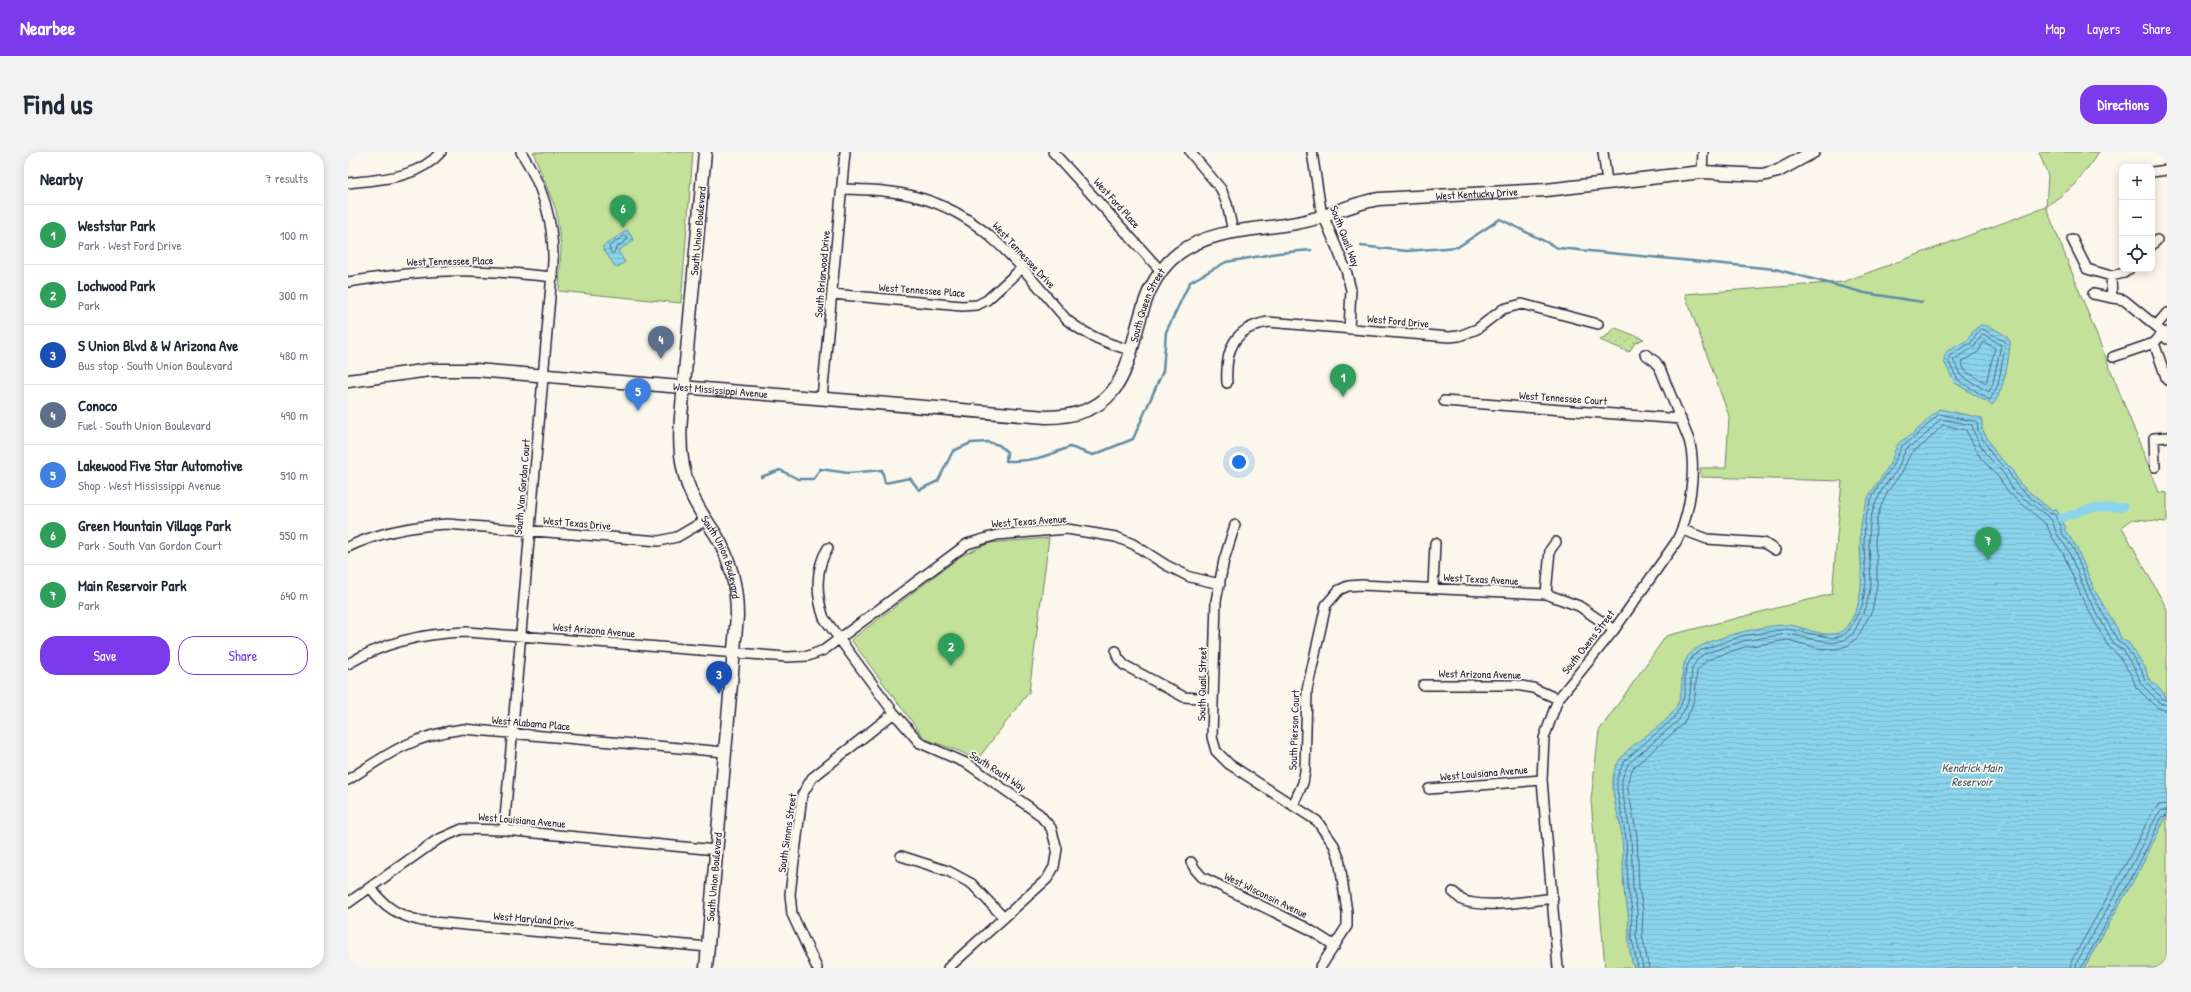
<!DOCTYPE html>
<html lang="en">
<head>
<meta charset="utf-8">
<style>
	body { margin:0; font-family:"Patrick Hand",sans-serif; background:#f2f2f3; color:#1f2937 }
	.controls { position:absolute; right:12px; top:12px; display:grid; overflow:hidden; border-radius:8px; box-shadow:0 2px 10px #0003 }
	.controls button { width:36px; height:36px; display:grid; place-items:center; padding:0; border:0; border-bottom:1px solid #e0e1e3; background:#fff; color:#1f2937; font:20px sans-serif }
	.you { position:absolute; left:891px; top:310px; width:14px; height:14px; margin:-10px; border:3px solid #fff; border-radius:50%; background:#1a73e8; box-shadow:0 0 0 6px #1a73e833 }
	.badge { display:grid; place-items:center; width:26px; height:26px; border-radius:50%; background:#7c3aed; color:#fff; font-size:13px; font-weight:700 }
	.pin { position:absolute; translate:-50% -33px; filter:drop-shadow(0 1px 2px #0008) }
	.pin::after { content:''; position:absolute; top:21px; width:14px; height:12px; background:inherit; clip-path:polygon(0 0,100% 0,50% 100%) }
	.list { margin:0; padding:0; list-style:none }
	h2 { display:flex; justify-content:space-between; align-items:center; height:52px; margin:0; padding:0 16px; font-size:17px }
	h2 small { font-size:13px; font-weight:400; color:#747a83 }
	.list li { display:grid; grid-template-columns:26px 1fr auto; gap:12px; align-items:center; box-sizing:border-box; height:60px; padding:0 16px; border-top:1px solid #e0e1e3 }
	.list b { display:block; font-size:15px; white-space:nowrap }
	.list p { margin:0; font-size:13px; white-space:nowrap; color:#747a83 }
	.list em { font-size:13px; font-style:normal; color:#747a83 }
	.actions { display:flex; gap:8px; padding:12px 16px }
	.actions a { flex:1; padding:9px 0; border:1px solid #7c3aed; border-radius:16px; text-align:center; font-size:14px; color:#7c3aed }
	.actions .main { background:#7c3aed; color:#fff }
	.icon { flex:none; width:22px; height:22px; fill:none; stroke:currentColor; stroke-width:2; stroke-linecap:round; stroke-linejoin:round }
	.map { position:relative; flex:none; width:1819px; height:816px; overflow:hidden; border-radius:16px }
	header { display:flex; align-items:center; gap:24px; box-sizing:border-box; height:56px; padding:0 20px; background:#7c3aed; color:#fff }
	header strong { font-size:19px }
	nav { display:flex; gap:22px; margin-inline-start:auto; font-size:14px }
	.intro { display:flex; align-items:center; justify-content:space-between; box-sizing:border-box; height:96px; padding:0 24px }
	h1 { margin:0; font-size:28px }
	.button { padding:10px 18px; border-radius:16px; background:#7c3aed; color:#fff; font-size:14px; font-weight:700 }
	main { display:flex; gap:24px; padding:0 24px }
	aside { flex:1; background:#fff; border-radius:16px; box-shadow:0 2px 10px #0003 }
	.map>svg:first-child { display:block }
	.grass { fill:url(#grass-dots); stroke:#72826a }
	.park { fill:#c3e199; stroke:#72826a }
	.water { fill:url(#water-rules); stroke:#618da5 }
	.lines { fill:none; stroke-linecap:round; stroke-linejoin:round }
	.shore { stroke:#4c6982; stroke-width:1 }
	.stream { stroke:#618da5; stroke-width:2.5 }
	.canal { stroke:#8bd4ec; stroke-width:8 }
	.street-casing { stroke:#22223b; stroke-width:12 }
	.secondary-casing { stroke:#22223b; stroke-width:15 }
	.street { stroke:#fbf7ec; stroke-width:9 }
	.secondary { stroke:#fbf7ec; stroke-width:12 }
	.labels { text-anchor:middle; stroke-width:3.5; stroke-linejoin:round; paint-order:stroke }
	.street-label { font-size:11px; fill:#22223b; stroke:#fbf7ec }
	.water-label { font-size:12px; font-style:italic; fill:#425770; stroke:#fbf7ec }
</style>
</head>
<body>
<header>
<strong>Nearbee</strong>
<nav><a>Map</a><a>Layers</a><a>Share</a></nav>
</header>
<div class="intro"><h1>Find us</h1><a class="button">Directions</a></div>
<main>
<aside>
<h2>Nearby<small>7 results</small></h2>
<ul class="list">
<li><span class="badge" style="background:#2e9e5b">1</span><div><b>Weststar Park</b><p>Park · West Ford Drive</p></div><em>100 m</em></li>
<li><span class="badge" style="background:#2e9e5b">2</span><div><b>Lochwood Park</b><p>Park</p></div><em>300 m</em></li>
<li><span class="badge" style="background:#1a4fb4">3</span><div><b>S Union Blvd &amp; W Arizona Ave</b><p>Bus stop · South Union Boulevard</p></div><em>480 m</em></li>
<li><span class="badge" style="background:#5c6f8a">4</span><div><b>Conoco</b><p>Fuel · South Union Boulevard</p></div><em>490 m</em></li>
<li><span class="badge" style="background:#3f7fe0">5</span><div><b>Lakewood Five Star Automotive</b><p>Shop · West Mississippi Avenue</p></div><em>510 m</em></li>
<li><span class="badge" style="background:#2e9e5b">6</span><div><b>Green Mountain Village Park</b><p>Park · South Van Gordon Court</p></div><em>550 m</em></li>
<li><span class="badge" style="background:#2e9e5b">7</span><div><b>Main Reservoir Park</b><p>Park</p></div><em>640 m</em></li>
</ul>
<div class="actions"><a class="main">Save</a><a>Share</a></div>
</aside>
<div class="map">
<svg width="1819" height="816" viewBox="0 0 1819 816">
	<defs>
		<pattern id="grass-dots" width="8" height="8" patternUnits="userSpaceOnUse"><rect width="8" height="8" fill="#c3e199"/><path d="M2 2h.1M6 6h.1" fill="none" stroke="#a7c185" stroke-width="1.8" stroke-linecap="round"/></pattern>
		<pattern id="water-rules" width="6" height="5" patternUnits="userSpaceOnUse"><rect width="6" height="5" fill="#8bd4ec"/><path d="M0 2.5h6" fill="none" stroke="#78b6cb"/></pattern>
	</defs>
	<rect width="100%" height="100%" fill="#fbf7ec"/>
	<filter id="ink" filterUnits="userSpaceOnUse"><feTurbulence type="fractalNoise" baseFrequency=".025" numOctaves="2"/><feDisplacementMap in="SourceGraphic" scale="8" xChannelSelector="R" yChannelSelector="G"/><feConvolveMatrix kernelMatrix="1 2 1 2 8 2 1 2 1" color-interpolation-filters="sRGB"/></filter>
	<g filter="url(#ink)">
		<path class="grass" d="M1265,175L1296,187L1287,191L1281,200L1252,188L1261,182Z"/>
		<path class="park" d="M185,0H345L333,151L211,139L213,94L208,58Z
			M1691,0H1751L1728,32L1698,55L1811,340L1819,341V370L1785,367L1774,375L1819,457V806L1810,816H1257L1243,648L1251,579L1318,484L1484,442L1494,329L1353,325L1352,316H1378L1381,264L1337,142L1495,130L1698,55L1700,24Z
			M701,386L681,540L629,608L611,599L577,587L503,488L613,404L641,391Z"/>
		<path class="water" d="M279,78L286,88L270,99L277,110L268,116L254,95Z
			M1633,173C1641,173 1658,182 1662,189C1662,203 1655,244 1644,253L1607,231L1596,210V206L1599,199L1620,188L1626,178Z
			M1591,257L1634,266V277L1648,302L1663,316L1672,332L1703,358L1708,357L1718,376L1716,377L1728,394L1747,439L1769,476L1773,487L1781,491L1798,517L1800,526L1816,541L1819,549V663L1793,715L1736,816H1286C1279,797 1281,779 1280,760C1279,752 1276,745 1276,737C1274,721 1276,704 1274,687C1273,667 1263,647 1265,627C1265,620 1269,611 1273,606C1289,585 1320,575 1330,551C1339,529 1326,507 1353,494C1373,484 1419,472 1442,473C1458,475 1486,492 1499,474C1524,442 1507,403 1514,367C1518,341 1529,334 1541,313C1545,307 1546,298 1550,292C1554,287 1561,285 1566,281C1574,274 1582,265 1591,257Z"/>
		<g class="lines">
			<path class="shore" d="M276,84L279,85V88L268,96L266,101H263L261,95Z
				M1634,177L1658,190L1650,233L1642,248L1610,228L1600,209L1602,203L1623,191L1629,181Z
				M1635,182L1653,193L1645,231L1641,240L1613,224L1605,208L1626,195Z
				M1636,190L1647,196L1638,231L1617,219L1613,210L1630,200Z
				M1290,816L1283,783L1284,758L1280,737L1278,686L1269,638V626L1276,609L1326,566L1333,553L1337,541V523L1339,514L1345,504L1354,498L1394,484L1439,477L1485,486L1494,484L1501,478L1514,454L1518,431L1516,394L1517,368L1522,350L1531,333L1544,315L1554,294L1568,284L1591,262L1629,270L1630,279L1645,304L1660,319L1669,334L1701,361L1706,362L1713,374V380L1725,396L1743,440L1770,489L1778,495L1794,519L1797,529L1815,547L1819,548
				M1295,816L1288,783L1289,758L1285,736L1283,685L1274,638V627L1280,612L1330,569L1338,555L1342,542L1344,516L1349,508L1356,502L1395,489L1439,482L1485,491L1496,488L1505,482L1518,456L1523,432L1521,393L1522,369L1527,352L1535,336L1549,318L1558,297L1572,288L1593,267L1624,273L1626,281L1637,301L1656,322L1665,338L1703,367L1709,382L1720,398L1739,443L1766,492L1775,498L1789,521L1793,532L1812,551L1819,553
				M1301,816L1294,782L1295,758L1291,736L1289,684L1280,637V628L1285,616L1335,572L1343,557L1347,544L1349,519L1359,508L1396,495L1440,488L1470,496L1487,497L1499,494L1509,486L1524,459L1529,433V408L1527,393L1528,370L1533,354L1540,339L1554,320L1563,301L1576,292L1595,273L1618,278L1632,305L1651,326L1661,341L1699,373L1704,385L1715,401L1734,446L1760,494L1770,503L1784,524L1788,535L1808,555L1819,559
				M1722,816L1724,808L1780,708L1804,660L1811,653L1819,652
				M1728,816L1729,810L1785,711L1809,663L1813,659L1819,658
				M1733,816L1790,714L1814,665L1819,663"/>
			<path class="stream" d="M1013,94L1059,99L1110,95L1152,67L1210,96L1427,117L1517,141L1574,150
				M413,325L432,318L450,327H466L472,317L500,321L534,318L537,331L562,326L571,338L590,329L605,299L623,291L640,290L651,293L659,300L658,309C685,310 698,304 722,295L745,303L785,287L815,219L818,180L842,130L878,110L930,101L963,98"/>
			<path class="canal" d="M1713,366L1743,356L1776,355"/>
			<defs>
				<path id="street" d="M705,0L813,119
					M842,0L873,37L879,52L885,80
					M964,0L973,58L998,118L1003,138L1001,177
					M1255,0L1259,30
					M1354,20L1355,0
					M1804,20L1819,18
					M0,31C33,27 69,27 93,0
					M494,37C519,38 545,38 569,45C638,63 674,117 719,168C739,184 759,192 783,198
					M1724,87L1739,117L1763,124
					M1804,93L1809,88
					M0,130C32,125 65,120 97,119C133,118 169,121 205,125
					M484,142L614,154L629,153L639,148L674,116
					M1745,142L1776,148L1808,174L1819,187
					M1764,146L1763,124L1776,121L1781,117
					M1808,174L1819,161
					M1765,205L1806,191
					M1819,228L1806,191L1815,181L1819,180
					M879,231C877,199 885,176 920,170L1101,185L1111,184L1129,177L1155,157L1174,152L1250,172
					M474,246L497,0
					M1096,249L1333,267
					M1807,315L1806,286L1819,285
					M887,373L876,408L868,449L864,585L868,599L881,612L969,669L986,693L991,706L999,760V774L972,816
					M1335,378L1359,387L1416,391L1427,398
					M0,395C31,380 65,374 99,372L311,389L329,385L358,368
					M480,396C467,416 468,444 476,466L546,561L572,591L620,612L691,662L703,676L709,697L706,715L699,727L600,816
					M1085,436L1087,391
					M1198,442L1202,398L1208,390
					M768,499L770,506L776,513L836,545L865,547
					M0,512C36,490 77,481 119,480L439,505L460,504L476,498L619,392L649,383L719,377L768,385L785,392L818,413L842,425L872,432
					M1075,533H1168L1185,536L1210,547
					M0,628C41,601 64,584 115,577L377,600
					M1081,637L1194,628
					M945,653L955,631L957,619L959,538L978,453L991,438L1000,434L1013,433L1198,442L1231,454L1266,478
					M156,678L205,110C206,70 195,34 173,0
					M553,704L600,719L624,732L656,766
					M843,710L847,717L854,725L959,776L987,794
					M23,736C36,755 51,764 74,769L360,795
					M1105,740C1108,742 1111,746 1114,748C1135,757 1181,749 1205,746
					M0,751L89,688L114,677L156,678L368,698
					M469,816L444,762L442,742L454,643L464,626L546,561
					M1210,816L1194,628L1196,586L1210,547L1266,478L1328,390C1342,364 1349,316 1341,288L1313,219L1308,210L1297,202"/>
				<g id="secondary">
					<path id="s1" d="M357,0L333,265C331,291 332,316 343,341C349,356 359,369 368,383C383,408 389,435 389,464L358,816"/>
					<path id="s2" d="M0,229L82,218H128L698,265C813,265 763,152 831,101C867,75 912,79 953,70C980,65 1004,51 1031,47L1198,38L1354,20L1414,23L1430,19L1465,0"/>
				</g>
			</defs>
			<use href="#street" class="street-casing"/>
			<use href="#secondary" class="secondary-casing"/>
			<use href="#street" class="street"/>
			<use href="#secondary" class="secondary"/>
		</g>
	</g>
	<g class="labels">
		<g class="street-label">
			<text dy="4" stroke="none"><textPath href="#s2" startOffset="1237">West Kentucky Drive</textPath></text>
			<text transform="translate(769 51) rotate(48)" y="4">West Ford Place</text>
			<text transform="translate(350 79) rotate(-85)" y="4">South Union Boulevard</text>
			<text transform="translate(997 84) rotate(69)" y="4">South Quail Way</text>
			<text transform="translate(676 103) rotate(47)" y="4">West Tennessee Drive</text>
			<text transform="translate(102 109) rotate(-1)" y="4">West Tennessee Place</text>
			<text transform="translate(474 122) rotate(-85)" y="4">South Briarwood Drive</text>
			<text transform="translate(574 138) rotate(4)" y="4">West Tennessee Place</text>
			<text dy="4" stroke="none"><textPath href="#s2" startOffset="868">South Queen Street</textPath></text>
			<text transform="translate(1050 169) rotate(5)" y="4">West Ford Drive</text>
			<text dy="4" stroke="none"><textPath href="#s2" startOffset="374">West Mississippi Avenue</textPath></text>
			<text transform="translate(1215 246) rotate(4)" y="4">West Tennessee Court</text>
			<text transform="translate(174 335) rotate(-85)" y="4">South Van Gordon Court</text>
			<text transform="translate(681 369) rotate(-4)" y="4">West Texas Avenue</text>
			<text transform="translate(229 371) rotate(5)" y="4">West Texas Drive</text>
			<text dy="4" stroke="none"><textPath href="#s1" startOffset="415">South Union Boulevard</textPath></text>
			<text transform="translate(1133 427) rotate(3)" y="4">West Texas Avenue</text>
			<text transform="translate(246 478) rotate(5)" y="4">West Arizona Avenue</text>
			<text transform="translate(1240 490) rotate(-52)" y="4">South Owens Street</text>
			<text transform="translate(1132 522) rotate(1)" y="4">West Arizona Avenue</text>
			<text transform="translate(854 532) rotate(-89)" y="4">South Quail Street</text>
			<text transform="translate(183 571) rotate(5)" y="4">West Alabama Place</text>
			<text transform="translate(946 578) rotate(-88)" y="4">South Pierson Court</text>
			<text transform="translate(650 619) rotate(33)" y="4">South Routt Way</text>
			<text transform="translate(1136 621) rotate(-5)" y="4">West Louisiana Avenue</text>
			<text transform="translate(174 668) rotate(5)" y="4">West Louisiana Avenue</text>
			<text transform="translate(439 681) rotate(-82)" y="4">South Simms Street</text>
			<text transform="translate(366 725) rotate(-85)" y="4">South Union Boulevard</text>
			<text transform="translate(918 743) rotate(26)" y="4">West Wisconsin Avenue</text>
			<text transform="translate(186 767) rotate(5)" y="4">West Maryland Drive</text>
		</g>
		<g class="water-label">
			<text x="1624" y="620">Kendrick Main<tspan x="1624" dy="14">Reservoir</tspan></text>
		</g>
	</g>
</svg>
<div class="controls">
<button>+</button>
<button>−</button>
<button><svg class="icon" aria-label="locate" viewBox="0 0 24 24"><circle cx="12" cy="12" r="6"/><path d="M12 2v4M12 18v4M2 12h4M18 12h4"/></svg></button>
</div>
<div class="you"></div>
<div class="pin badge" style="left:995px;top:245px;background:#2e9e5b">1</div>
<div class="pin badge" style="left:603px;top:514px;background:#2e9e5b">2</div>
<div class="pin badge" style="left:371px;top:542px;background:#1a4fb4">3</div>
<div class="pin badge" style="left:313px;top:207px;background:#5c6f8a">4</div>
<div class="pin badge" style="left:290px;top:259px;background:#3f7fe0">5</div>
<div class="pin badge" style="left:275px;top:76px;background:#2e9e5b">6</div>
<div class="pin badge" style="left:1640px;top:408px;background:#2e9e5b">7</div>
</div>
</main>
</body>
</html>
